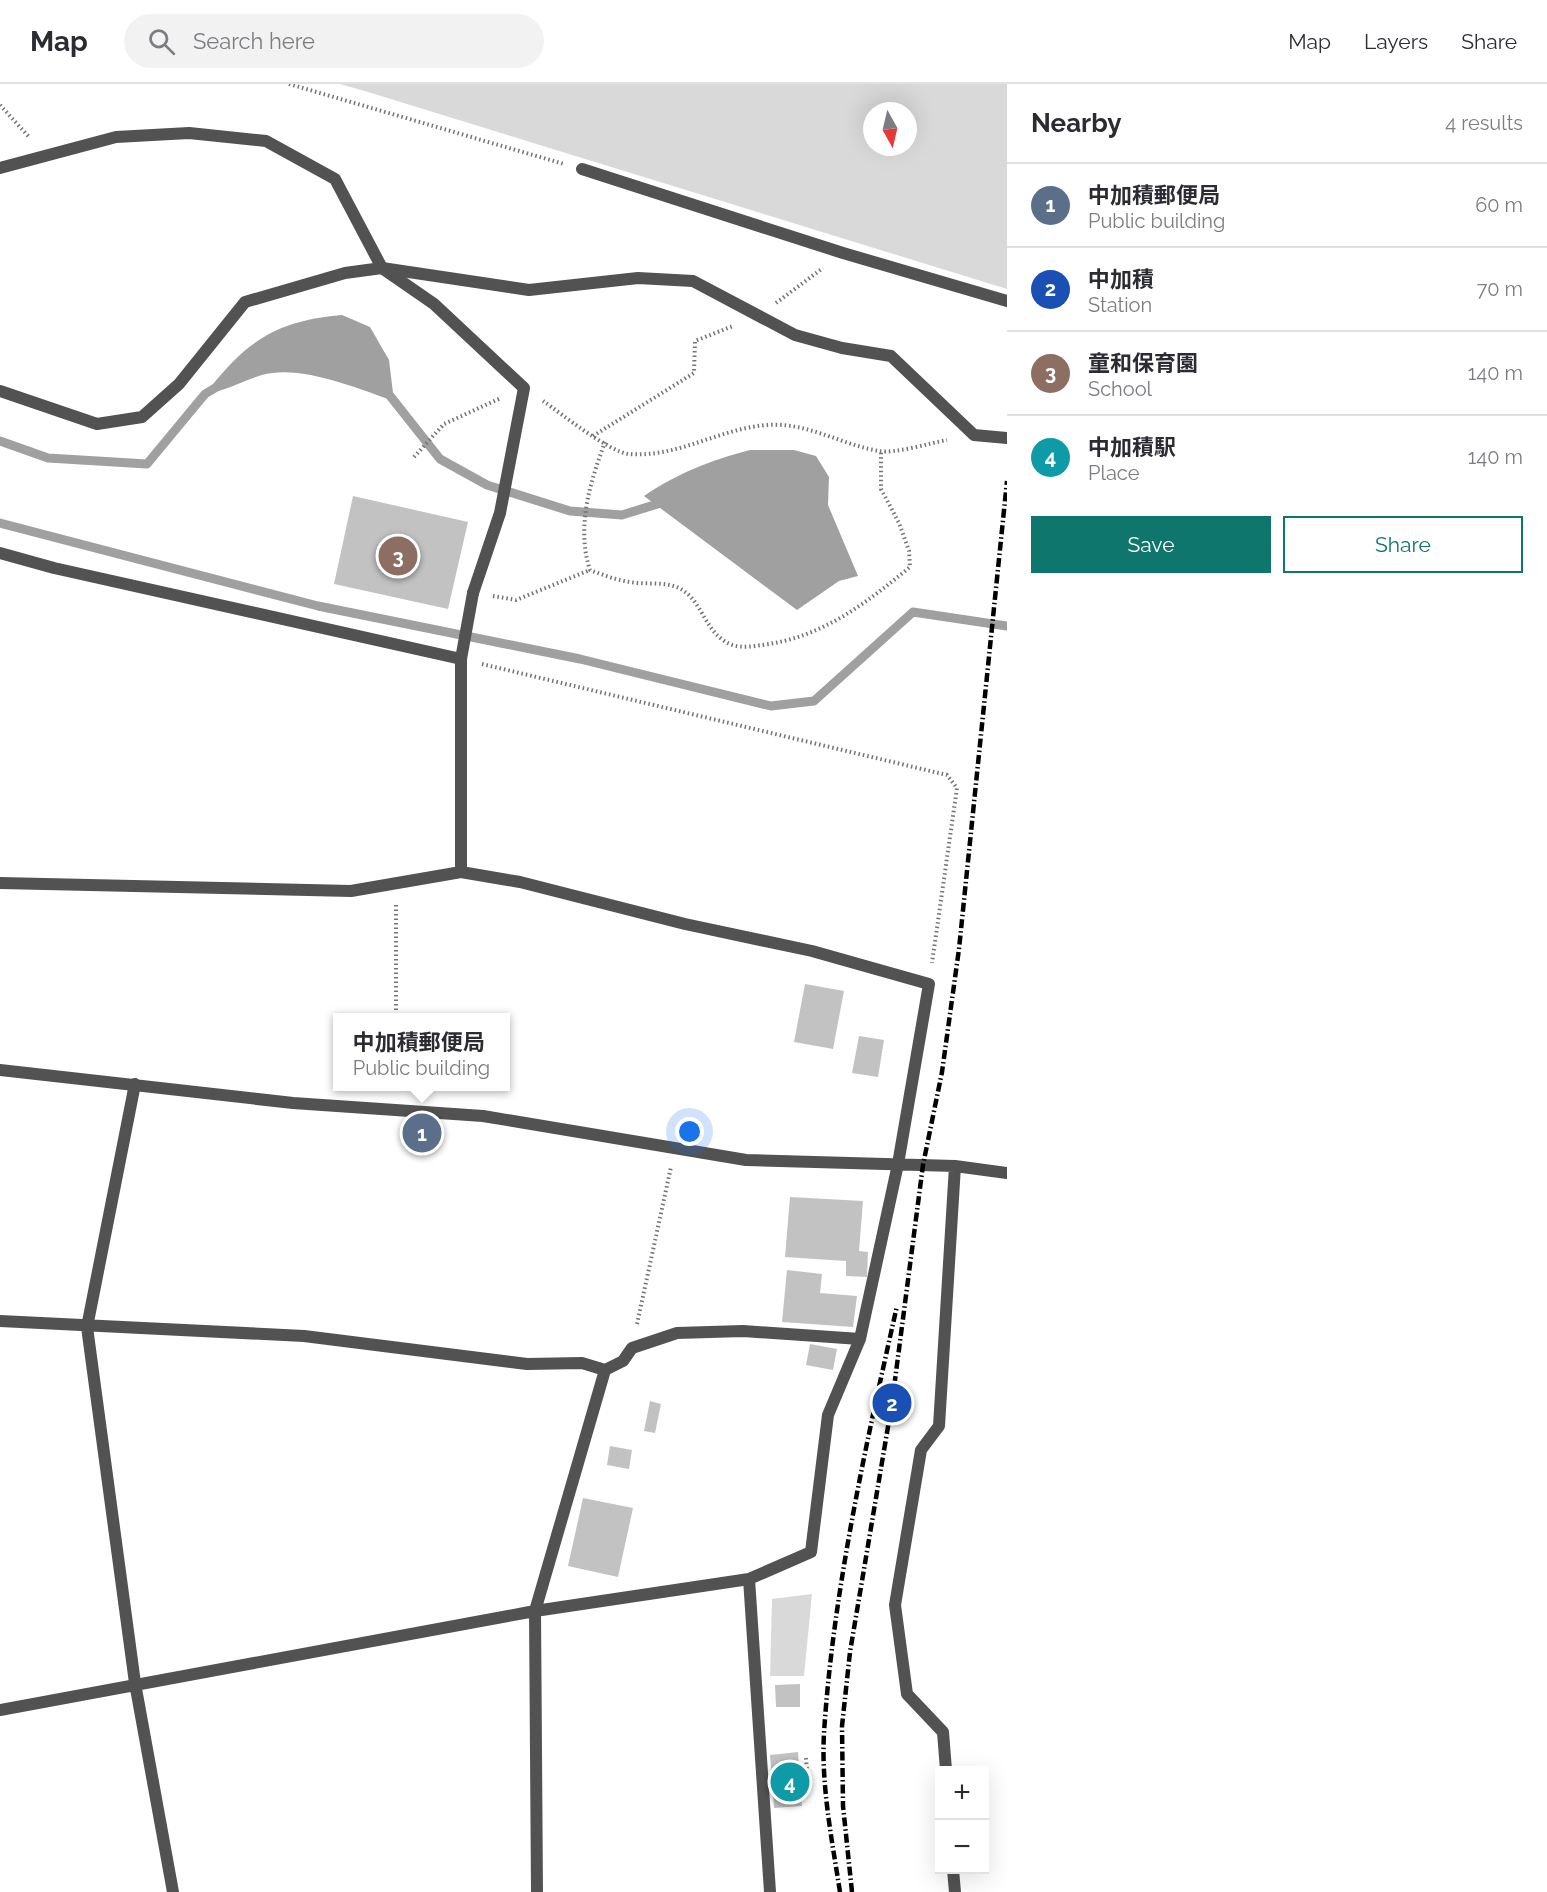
<!DOCTYPE html>
<html lang="en">
<head>
<meta charset="utf-8">
<style>
	body { margin:0; font-family:Raleway,"Noto Sans JP",sans-serif; background:#f2f2f3; color:#2b2b33 }
	.controls { position:absolute; right:18px; bottom:18px; display:grid; overflow:hidden; border-radius:0px; box-shadow:0 6px 24px #0002 }
	.controls button { width:54px; height:54px; display:grid; place-items:center; padding:0; border:0; border-bottom:2px solid #e1e1e2; background:#fff; color:#2b2b33; font:30px sans-serif }
	.compass { position:absolute; left:863px; top:18px; width:54px; height:54px; border-radius:50%; background:#fff; box-shadow:0 6px 24px #0002; rotate:172deg }
	.you { position:absolute; left:690px; top:1048px; width:21px; height:21px; margin:-15px; border:4px solid #fff; border-radius:50%; background:#1a73e8; box-shadow:0 0 0 9px #1a73e833 }
	.badge { display:grid; place-items:center; width:39px; height:39px; border-radius:50%; background:#0f766e; color:#fff; font-size:20px; font-weight:700 }
	.pin { position:absolute; translate:-50% -50%; border:3px solid #fff; box-shadow:0 2px 6px #0006 }
	.popup { position:absolute; left:333px; top:929px; width:177px; height:78px; box-sizing:border-box; display:grid; place-content:center; border-radius:0px; background:#fff; filter:drop-shadow(0 2px 4px #0005); font-size:20px; white-space:nowrap; color:#7c7c81 }
	.popup b { font-size:22px; color:#2b2b33 }
	.popup::after { content:''; position:absolute; left:50%; top:100%; margin-left:-12px; border:12px solid transparent; border-top-color:#fff }
	.list { margin:0; padding:0; list-style:none }
	h2 { display:flex; justify-content:space-between; align-items:center; height:78px; margin:0; padding:0 24px; font-size:26px }
	h2 small { font-size:20px; font-weight:400; color:#7c7c81 }
	.list li { display:grid; grid-template-columns:39px 1fr auto; gap:18px; align-items:center; box-sizing:border-box; height:84px; padding:0 24px; border-top:2px solid #e1e1e2 }
	.list b { display:block; font-size:22px; white-space:nowrap }
	.list p { margin:0; font-size:20px; white-space:nowrap; color:#7c7c81 }
	.list em { font-size:20px; font-style:normal; color:#7c7c81 }
	.actions { display:flex; gap:12px; padding:18px 24px }
	.actions a { flex:1; padding:14px 0; border:2px solid #0f766e; border-radius:0px; text-align:center; font-size:21px; color:#0f766e }
	.actions .main { background:#0f766e; color:#fff }
	.icon { flex:none; width:33px; height:33px; fill:none; stroke:currentColor; stroke-width:2; stroke-linecap:round; stroke-linejoin:round }
	.map { position:relative; flex:none; width:1007px; height:1808px; overflow:hidden }
	header { display:flex; align-items:center; gap:36px; box-sizing:border-box; height:84px; padding:0 30px; background:#fff; border-bottom:2px solid #e1e1e2 }
	header strong { font-size:28px }
	nav { display:flex; gap:33px; margin-inline-start:auto; font-size:21px }
	.search { width:420px; height:54px; background:#f2f2f3; display:flex; align-items:center; gap:15px; box-sizing:border-box; padding:0 21px; border-radius:33px; color:#7c7c81; font-size:22px }
	main { display:flex }
	aside { flex:1; background:#fff }
	.map>svg:first-child { display:block }
	.green { fill:#d9d9d9; fill-rule:evenodd }
	.water { fill:#a0a0a0 }
	.lines { fill:none; stroke-linecap:round; stroke-linejoin:round }
	.stream { stroke:#a0a0a0; stroke-width:9 }
	.building { fill:#c2c2c2 }
	.path { stroke:#747474; stroke-width:4; stroke-dasharray:1.5 3; stroke-linecap:butt }
	.service { stroke:#525252; stroke-width:12 }
	.pedestrian { stroke:#525252; stroke-width:12 }
	.minor { stroke:#525252; stroke-width:12 }
	.rail { stroke:#000; stroke-width:4.5; stroke-dasharray:9 3 1.5 3; stroke-linecap:butt }
</style>
</head>
<body>
<header>
<strong>Map</strong>
<div class="search"><svg class="icon" aria-label="search" viewBox="0 0 24 24"><circle cx="10" cy="10" r="6"/><path d="M15 15l6 6"/></svg>Search here</div>
<nav><a>Map</a><a>Layers</a><a>Share</a></nav>
</header>
<main>
<div class="map">
<svg width="1007" height="1808" viewBox="0 0 1007 1808">
	<rect width="100%" height="100%" fill="#fff"/>
	<path class="green" d="M340,0H1007V205L368,8ZM872,27H908V63H872Z
		M812,1510L804,1592H770L772,1515Z"/>
	<path class="water" d="M342,231L370,243L389,276L394,317C359,305 300,280 262,291C242,297 226,307 205,310C246,258 274,237 342,231Z
		M750,366H794L816,372L829,393L828,421L858,492L839,497L797,526L644,412C678,389 711,376 750,366Z"/>
	<g class="lines">
		<path class="stream" d="M387,308L440,375L487,401L570,427L622,431L667,417
			M0,357L48,374L147,380L205,310L215,304
			M0,439L318,522L580,575L771,622L814,617L913,528L1007,542"/>
	</g>
	<path class="building" d="M353,412L468,438L448,525L334,500Z
		M805,900L844,907L833,965L794,958Z
		M859,952L884,956L878,993L852,989Z
		M790,1113L863,1117L859,1167L868,1168L867,1193L846,1192V1177L785,1173Z
		M787,1186L822,1190L820,1209L857,1212L853,1243L782,1238Z
		M810,1260L837,1265L833,1286L806,1281Z
		M650,1317L661,1320L655,1349L644,1347Z
		M610,1362L632,1366L629,1385L607,1381Z
		M583,1414L633,1424L618,1493L568,1482Z
		M800,1600V1623H776L775,1601Z
		M798,1668L799,1686H807L808,1710H801L802,1722L774,1724L770,1671Z"/>
	<g class="lines">
		<path class="path" d="M289,0L564,80
			M0,21L30,54
			M776,219L823,184
			M543,317C562,330 609,368 629,370C678,374 720,344 768,341C807,338 842,361 879,367C895,370 930,359 947,356
			M593,352L694,289L695,257L733,242
			M605,358C590,398 576,444 590,486C603,491 616,496 630,498C646,501 664,497 679,504C701,515 703,542 723,556C734,565 749,563 762,561C821,554 865,520 910,483L909,467L899,439L881,405V368
			M414,373L444,340L501,314
			M493,512L516,516L590,486
			M482,580L947,691L957,704L932,879
			M396,821V934
			M637,1240L671,1083
			M806,1674L807,1686"/>
		<path class="service" d="M0,84L116,53L189,49L266,57L335,95L382,184L434,220L524,304L500,429L473,509
			M0,307L97,340L142,333L179,300L245,218L345,189L382,184"/>
		<path class="pedestrian" d="M382,184L529,206L638,194L693,197L795,251L842,264L891,272L974,351L1007,354"/>
		<path class="minor" d="M582,85L843,169L1007,217
			M0,469L54,484L461,575
			M461,788V575L473,509
			M0,799L351,807L461,788L520,798L685,840L812,867L929,900L898,1080L860,1255L828,1331L811,1468L749,1495L535,1527L0,1626
			M0,986L293,1019L483,1032L746,1076L955,1082L1007,1089
			M135,1000L87,1243L135,1599L173,1808
			M0,1237L304,1252L527,1280L582,1279L605,1286L623,1277L632,1264L677,1249L743,1247L860,1255
			M749,1495L770,1808
			M946,1686L943,1648L907,1610L895,1521L921,1366L939,1342L955,1082
			M953,1786L955,1808
			M537,1808L535,1527L605,1286"/>
		<path class="rail" d="M840,1808C832,1756 821,1702 824,1649C833,1508 866,1360 897,1222
			M852,1808L843,1722L842,1642L850,1568L892,1319L923,1081L942,988L959,865L1007,397"/>
	</g>
</svg>
<div class="controls">
<button>+</button>
<button>−</button>
</div>
<svg class="compass" viewBox="-18 -18 36 36"><path d="M0-13l5 13h-10z" fill="#e53935"/><path d="M0 13l5-13h-10z" fill="#7c7c81"/></svg>
<div class="you"></div>
<div class="pin badge" style="left:422px;top:1049px;background:#5c6f8a">1</div>
<div class="popup"><b>中加積郵便局</b>Public building</div>
<div class="pin badge" style="left:892px;top:1319px;background:#1a4fb4">2</div>
<div class="pin badge" style="left:398px;top:472px;background:#8d6e63">3</div>
<div class="pin badge" style="left:790px;top:1698px;background:#0f9aa8">4</div>
</div>
<aside>
<h2>Nearby<small>4 results</small></h2>
<ul class="list">
<li><span class="badge" style="background:#5c6f8a">1</span><div><b>中加積郵便局</b><p>Public building</p></div><em>60 m</em></li>
<li><span class="badge" style="background:#1a4fb4">2</span><div><b>中加積</b><p>Station</p></div><em>70 m</em></li>
<li><span class="badge" style="background:#8d6e63">3</span><div><b>童和保育園</b><p>School</p></div><em>140 m</em></li>
<li><span class="badge" style="background:#0f9aa8">4</span><div><b>中加積駅</b><p>Place</p></div><em>140 m</em></li>
</ul>
<div class="actions"><a class="main">Save</a><a>Share</a></div>
</aside>
</main>
</body>
</html>
